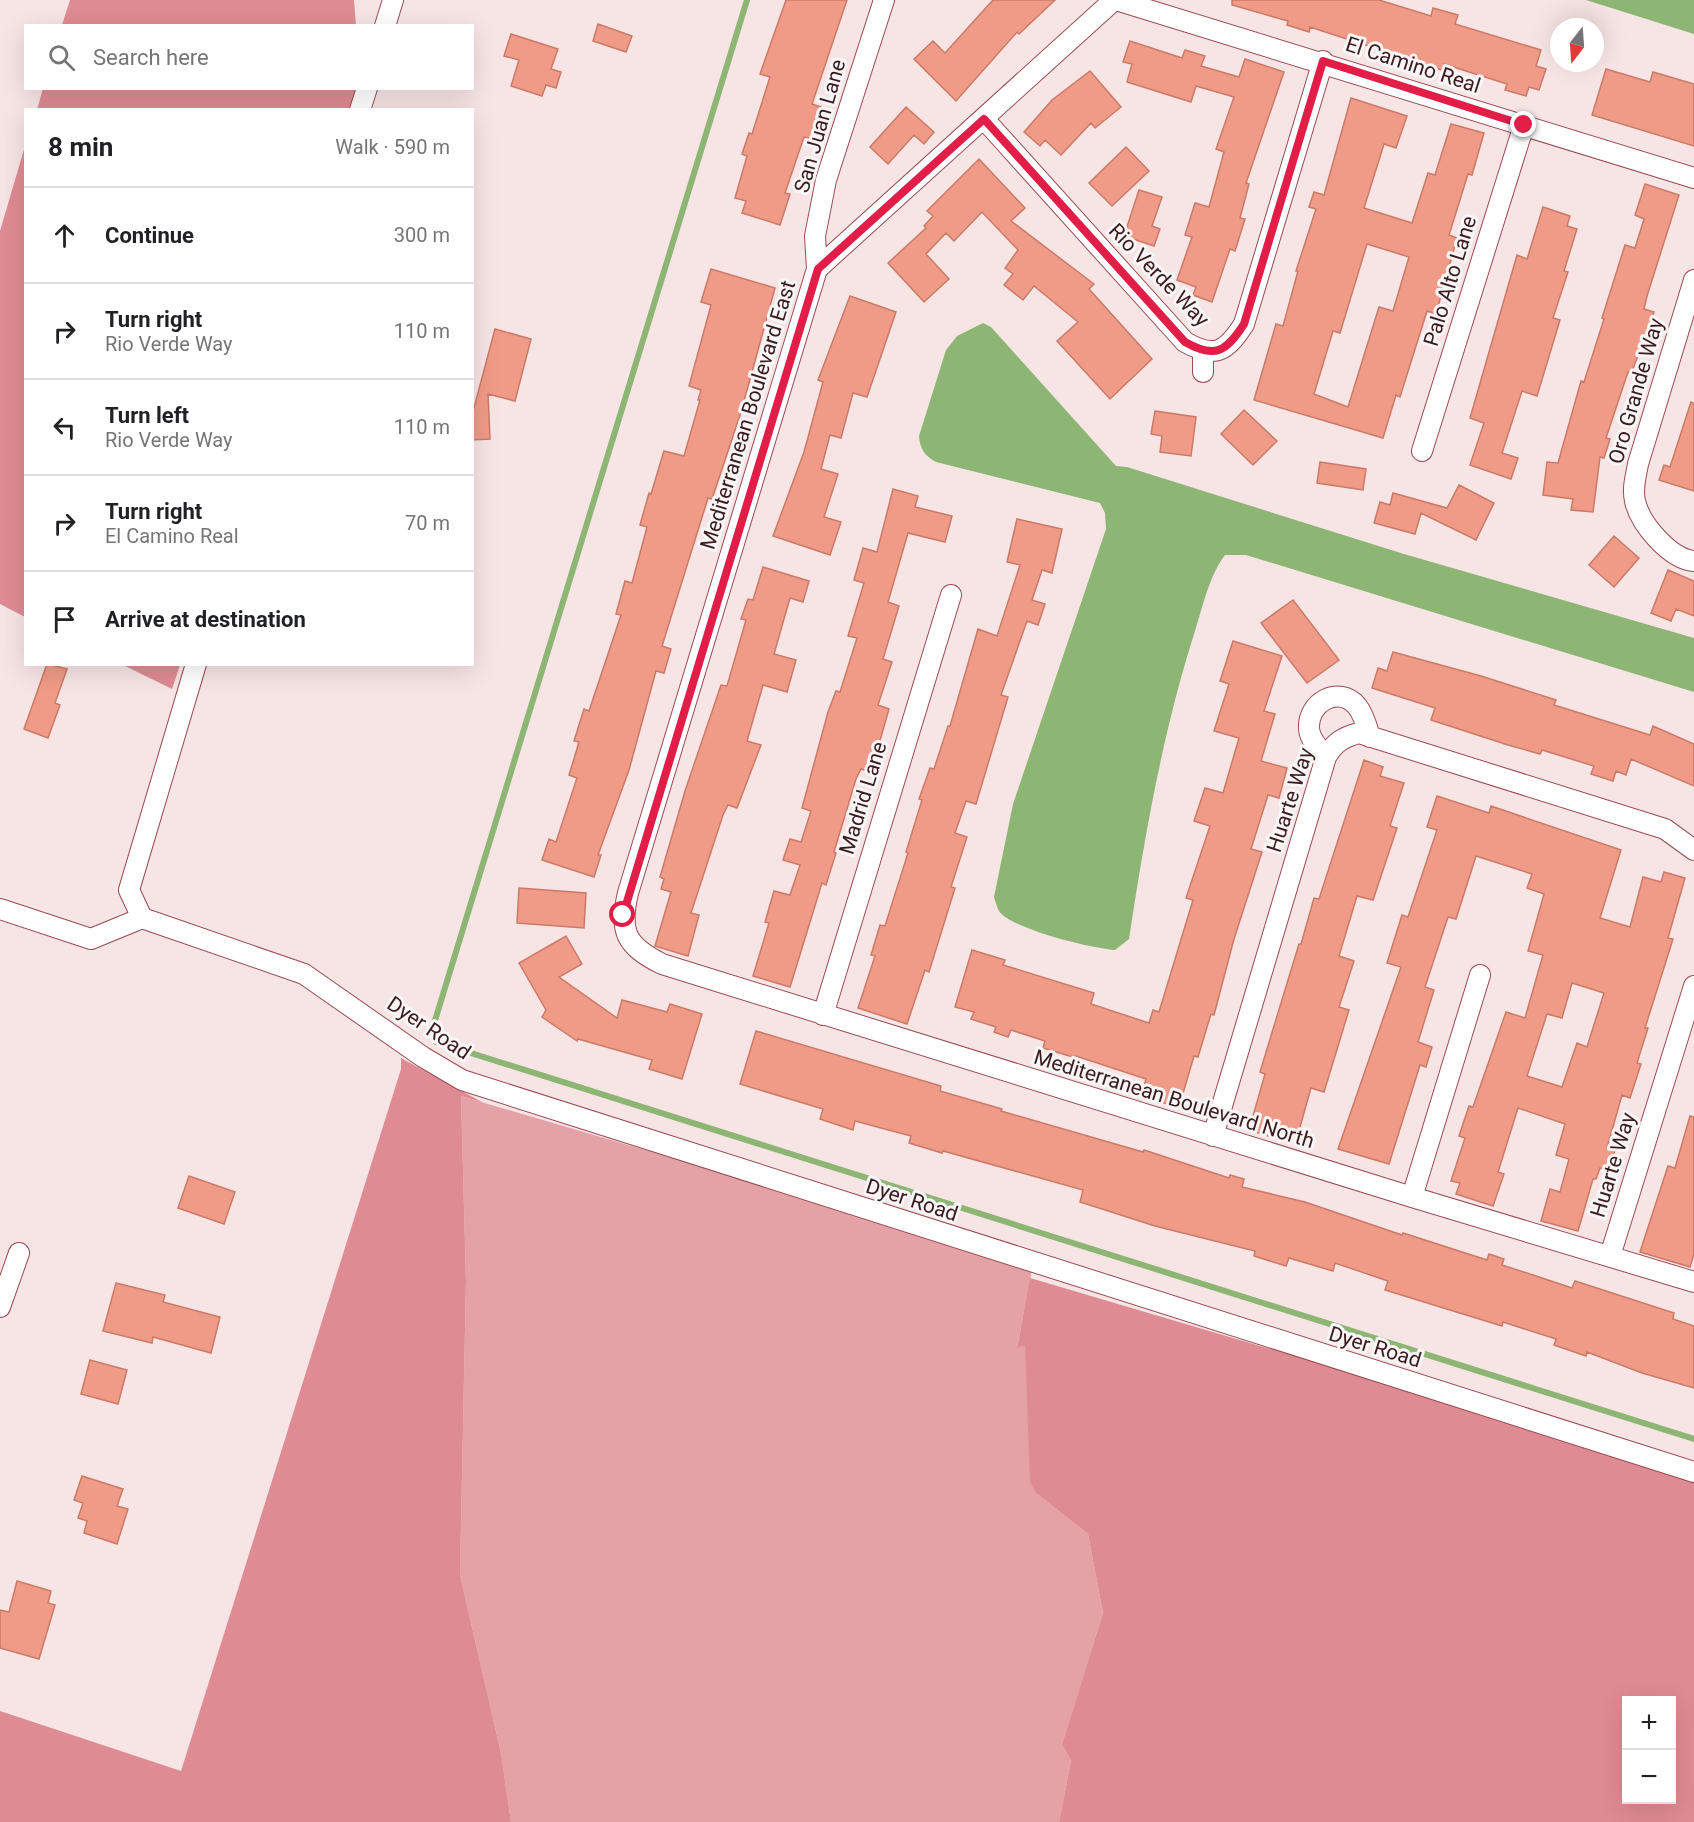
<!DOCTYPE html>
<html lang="en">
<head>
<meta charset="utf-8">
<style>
	body { margin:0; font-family:Roboto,sans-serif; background:#f2f2f2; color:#202124 }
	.controls { position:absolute; right:18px; bottom:18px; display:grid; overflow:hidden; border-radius:0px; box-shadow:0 6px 24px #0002 }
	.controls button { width:54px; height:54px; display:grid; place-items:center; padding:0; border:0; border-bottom:2px solid #e0e0e0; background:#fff; color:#202124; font:30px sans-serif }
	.compass { position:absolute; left:1550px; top:18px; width:54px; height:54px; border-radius:50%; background:#fff; box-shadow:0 6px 24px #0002; rotate:197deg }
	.stop { position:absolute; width:18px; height:18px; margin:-14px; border:4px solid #e11d48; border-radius:50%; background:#fff }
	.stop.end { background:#e11d48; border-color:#fff; box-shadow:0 2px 6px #0008 }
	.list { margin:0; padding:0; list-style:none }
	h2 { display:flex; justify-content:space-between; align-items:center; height:78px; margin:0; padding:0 24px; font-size:26px }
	h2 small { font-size:20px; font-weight:400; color:#757577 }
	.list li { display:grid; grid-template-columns:39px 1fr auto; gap:18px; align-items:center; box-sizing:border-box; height:96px; padding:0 24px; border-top:2px solid #e0e0e0 }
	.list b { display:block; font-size:22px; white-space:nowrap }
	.list p { margin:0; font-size:20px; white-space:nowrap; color:#757577 }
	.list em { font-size:20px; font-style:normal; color:#757577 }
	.icon { flex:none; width:33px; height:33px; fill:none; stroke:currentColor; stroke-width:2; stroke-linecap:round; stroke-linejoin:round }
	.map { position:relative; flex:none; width:1694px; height:1822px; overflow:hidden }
	.search { position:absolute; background:#fff; box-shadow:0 6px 24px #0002; left:24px; top:24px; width:450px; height:66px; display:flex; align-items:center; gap:15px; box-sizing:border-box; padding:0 21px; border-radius:0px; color:#757577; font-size:22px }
	.panel { position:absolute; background:#fff; box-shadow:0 6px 24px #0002; left:24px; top:108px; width:450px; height:558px; border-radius:0px }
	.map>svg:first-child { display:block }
	.green { fill:#e4a2a7 }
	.forest { fill:#df8b93; fill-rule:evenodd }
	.water { fill:#8db573 }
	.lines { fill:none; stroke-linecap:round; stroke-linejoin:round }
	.stream { stroke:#8db573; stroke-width:6 }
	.building { fill:#ef9b87; stroke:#cb7a67; stroke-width:1.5; fill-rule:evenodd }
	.minor-casing { stroke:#9a4b54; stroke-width:22 }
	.minor { stroke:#fff; stroke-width:20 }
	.route { stroke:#e11d48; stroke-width:8 }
	.labels { text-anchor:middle; stroke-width:6; stroke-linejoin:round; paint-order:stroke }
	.street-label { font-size:21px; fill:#3c1b1e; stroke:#f6f6f6 }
</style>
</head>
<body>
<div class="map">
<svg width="1694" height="1822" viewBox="0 0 1694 1822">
	<rect width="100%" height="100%" fill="#f7e4e5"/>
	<path class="green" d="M461,1096L1033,1264L1017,1347L1025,1344L1036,1493L1088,1534L1103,1613L1062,1744L1071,1761L1059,1822H511L501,1753L460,1575L466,1280Z"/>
	<path class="forest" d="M70,0H354L356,25H62Z
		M43,88H361L360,110H37Z
		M25,146L26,617H25L0,604V231Z
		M123,665H180L172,689Z
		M401,1058L482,1102L461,1096L466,1280L460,1575L501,1753L511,1822H0V1711L181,1771L401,1069Z
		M1030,1278L1694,1474V1822H1059L1071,1761L1062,1744L1103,1613L1088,1534L1036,1493L1030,1482L1025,1345L1017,1348ZM1626,1700H1672V1800H1626Z"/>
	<path class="water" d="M1586,0H1694V34Z
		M983,323L991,327L1116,466L1127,467L1404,554L1694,638V692L1246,555H1225C1209,576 1203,606 1195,631C1163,731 1145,834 1129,939L1115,950C1093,949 1011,929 999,911C997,907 995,901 994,897L1013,804L1106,529L1105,513L1100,503L936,462C924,455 920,449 919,436L946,350L957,336Z"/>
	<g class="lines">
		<path class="stream" d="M747,0L433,1027L436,1042L1694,1439"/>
	</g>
	<path class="building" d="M786,0H847L812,104L821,107L811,139L804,137L785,193L790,194L780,225L742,213L746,201L735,198L747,156L742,154L749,133L752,134L770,77L760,74Z
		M993,0H1055L1019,34L1017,32L956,101L914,59L933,41L945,53Z
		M1232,0H1379L1431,16L1433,8L1458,15L1455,24L1541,50L1536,66L1546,69L1539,90L1529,87L1526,96L1505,90L1507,84L1444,64L1442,70L1310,27L1309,32L1287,25L1288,21L1232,5Z
		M598,24L632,36L626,52L593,41Z
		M511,34L558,49L551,69L561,72L556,88L546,85L542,96L511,86L519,60L504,56Z
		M1130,41L1182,58L1185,50L1205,56L1201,66L1239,77L1245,59L1284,72L1246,183L1249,184L1240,218L1245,219L1235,251L1230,249L1212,302L1193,295L1196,287L1177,280L1192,237L1185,235L1195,203L1209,207L1224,152L1216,149L1234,97L1196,86L1191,102L1127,82L1132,64L1123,62Z
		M1606,69L1650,82L1653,72L1694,84V146L1592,115Z
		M1090,71L1121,107L1095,128L1091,123L1061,155L1045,140L1040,146L1024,132L1052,100Z
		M1351,98L1407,116L1396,148L1384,144L1364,208L1412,223L1428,173L1435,175L1451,124L1484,133L1472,175L1468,174L1449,235L1457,238L1436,314L1427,311L1400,397L1396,395L1383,438L1254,400L1276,324L1283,326L1298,271H1296L1316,209L1309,207L1314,192L1324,195ZM1367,244L1409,257L1393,311L1379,307L1348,407L1314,394L1333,331L1340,333Z
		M906,107L934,132L924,144L914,135L888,164L870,147Z
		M1126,147L1149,171L1112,206L1089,183Z
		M979,159L1025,208L1011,221L1094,284L1089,289L1152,359L1110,399L1057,341L1078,322L1034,286L1023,300L1004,285L1013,274L1005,268L1018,250L982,212L954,241L946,233L926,254L949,279L924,302L888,263L926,228L924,226L933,216L927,211Z
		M1645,184L1679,195L1647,296L1644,309L1654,312L1631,374L1628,372L1606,438L1610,439L1604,458L1600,457L1593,512L1571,510L1573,499L1543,495L1547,462L1558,463L1581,381L1584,382L1604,319L1602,318L1625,245L1635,248L1644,219L1635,215Z
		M1139,190L1162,197L1152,226L1160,229L1154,246L1124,236Z
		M1543,207L1570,216L1567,226L1577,229L1564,271L1568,272L1553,318L1560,320L1537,396L1522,391L1502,453L1518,458L1511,479L1470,465L1484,423L1470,418L1517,255L1527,259Z
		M711,269L775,288L741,412L712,499L708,498L662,646L671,649L664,673L656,671L629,770L598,855H601L594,877L542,860L549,839L556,842L577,778L569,775L579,742L574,741L584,709L589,711L621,615L616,614L625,581L632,583L647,527L640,525L649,493L651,494L664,451L684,456L700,400H698L701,390L689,386L711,305L701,302Z
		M850,296L896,312L867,397L853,393L841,438L830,435L821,469L838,474L824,517L841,522L830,555L773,536L804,452L823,382L818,380Z
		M495,329L531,339L515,401L488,394L490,439L472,440V415Z
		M1691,402L1694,403V491L1659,480L1664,465L1670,467Z
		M1244,410L1277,441L1253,465L1221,434Z
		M1155,411L1196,417L1191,456L1160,452L1162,436L1151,434Z
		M1320,462L1366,469L1363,490L1317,483Z
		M1459,485L1494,503L1476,540L1421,513L1415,534L1374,523L1380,502L1390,505L1393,493L1447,508Z
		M893,489L918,496L915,507L952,516L945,542L908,533L888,602L899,606L883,659L892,662L878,705L889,709L871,772L861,769L856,779L834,852L836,853L826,885L822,883L790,987L753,976L769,923L765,922L774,891L790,895L800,865L783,860L790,839L801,842L811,811L802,808L828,712L836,691L840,692L857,638L848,636L864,583L854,580L863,548L877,552Z
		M1017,519L1062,529L1052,573L1042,570L1032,600L1045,604L1038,625L1027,621L1001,695L1008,697L976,804L966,801L955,833L967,837L951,887L955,888L929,972L925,970L907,1024L858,1008L875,956L871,955L880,925L885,926L908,853L906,852L922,800L919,799L930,768L934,769L948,726H950L978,629L997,636L1020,565L1007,562Z
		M1614,536L1639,558L1614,587L1589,565Z
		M763,567L809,581L803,602L790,598L774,654L796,660L787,692L763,685L747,741L761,745L737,808L728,805L723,815L691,913L699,915L688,956L655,946L671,892L661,889L664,879L660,877L685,791L721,685L727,686L746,620L741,619L748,599L753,600Z
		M1668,570L1694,581V616L1676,609L1671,621L1651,613Z
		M1293,600L1339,660L1307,683L1261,623Z
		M1233,641L1282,656L1264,711L1275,714L1261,761L1287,768L1279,798L1268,795L1251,849L1262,852L1234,939L1214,1015L1211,1014L1198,1057L1194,1056L1179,1107L1141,1097L1146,1079L1076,1056V1058L1043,1048L1045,1041L1011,1030L1008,1037L994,1032L996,1027L971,1019L974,1012L955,1007L972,950L1005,960L1003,965L1094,993L1091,1004L1149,1023L1153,1010L1159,1012L1193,900L1186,898L1210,826L1194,821L1205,788L1223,793L1239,738L1214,731L1229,684L1220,681Z
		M1393,652L1481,676L1556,700L1554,705L1650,735L1653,726L1694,744V786L1631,759L1626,775L1616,771L1613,781L1591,774L1594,766L1542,750L1540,754L1508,745L1431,720L1435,708L1372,688L1378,668L1387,671Z
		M47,664L67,669L55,703L60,705L48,738L24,729Z
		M1364,760L1383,767L1380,776L1404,783L1390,826L1397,828L1373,900L1357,896L1339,956L1354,961L1339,1007L1349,1010L1324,1092L1311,1088L1298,1134L1287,1131L1284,1141L1249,1130L1265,1074L1260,1072L1299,944H1301L1314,898L1319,899Z
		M1437,796L1489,813L1491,806L1621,850L1600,918L1630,927L1643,877L1661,882L1664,872L1685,878L1668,938L1673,939L1645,1028H1648L1637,1063L1641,1064L1630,1098L1622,1095L1607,1148L1615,1150L1609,1171L1600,1168L1596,1179H1593L1578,1231L1541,1221L1550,1189L1560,1192L1569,1159L1556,1155L1565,1124L1518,1108L1498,1172L1504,1174L1493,1206L1456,1194L1460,1183L1451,1181L1465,1138L1459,1136L1469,1106L1473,1107L1506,1012L1525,1018L1543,955L1528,951L1544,894L1527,888L1532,874L1476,856L1456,919L1448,917L1425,987L1434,990L1418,1042L1432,1047L1426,1067L1420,1065L1389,1164L1338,1149L1401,967L1387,963L1402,915L1408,917L1437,830L1427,827ZM1572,983L1604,993L1587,1047L1577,1043L1562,1087L1527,1076L1547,1014L1562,1018Z
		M519,888L586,893L584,928L517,923Z
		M566,936L582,964L559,977L617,1018L622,1000L667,1012L670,1004L702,1014L682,1079L649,1069L652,1060L578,1039L577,1041L542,1017L546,1010L519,963Z
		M756,1031L941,1086L940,1091L1002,1109L1001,1111L1143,1152L1144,1150L1229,1178L1230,1175L1244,1179L1242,1187L1305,1202L1402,1235L1403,1233L1487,1260L1489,1254L1504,1259L1502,1265L1530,1274L1572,1288L1575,1281L1674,1313L1673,1319L1694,1326V1388L1642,1373L1587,1352L1586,1356L1554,1345L1556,1339L1503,1322L1502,1326L1385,1290L1388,1281L1335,1263L1333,1271L1289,1258L1286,1266L1254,1256L1255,1251L1155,1226L1080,1202L1083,1190L943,1151L942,1153L909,1143L911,1136L855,1121L853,1130L820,1119L823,1109L740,1084Z
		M1690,1116L1694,1117V1254L1690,1267L1640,1252L1668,1166L1675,1168Z
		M189,1176L235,1192L224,1224L178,1208Z
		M116,1283L165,1295L163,1302L220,1317L211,1353L153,1337L152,1343L103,1331Z
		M90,1360L127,1370L118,1404L81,1394Z
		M82,1476L123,1489L117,1506L128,1509L117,1544L84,1533L87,1521L78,1518L83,1503L74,1500Z
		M17,1581L51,1591L48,1603L55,1605L39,1659L0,1648V1610L9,1612Z"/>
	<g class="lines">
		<defs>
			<path id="minor" d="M1114,0L817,269L628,893C619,932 626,946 662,964L1412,1197L1694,1282
				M1116,0L1694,178
				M385,26L393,0
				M360,110L367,88
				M984,119L1185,342C1215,359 1226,352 1244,324L1323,61
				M817,269L815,236L826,180L884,0
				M1694,280L1638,464C1636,476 1632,488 1635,501C1640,524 1670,559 1694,561
				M1203,372V352
				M1422,451L1524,125
				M196,664L129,890L142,918L304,974L423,1057L462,1080L1694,1472
				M1326,757C1319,749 1310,740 1309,729C1307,702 1339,685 1357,706C1364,715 1367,727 1370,737
				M0,909L91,939L142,918
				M823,1015L951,595
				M1213,1136L1326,757C1334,743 1343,737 1359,733L1665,829L1694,850
				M1412,1197L1480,975
				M1610,1256L1694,986
				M0,1307L19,1253"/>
		</defs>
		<use href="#minor" class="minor-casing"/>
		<use href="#minor" class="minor"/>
	</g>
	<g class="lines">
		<path class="route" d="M623,915L818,269L984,119L1185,342C1215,359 1226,352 1244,324L1323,61L1524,125"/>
	</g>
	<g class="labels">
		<g class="street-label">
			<text transform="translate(1413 65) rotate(18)" y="7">El Camino Real</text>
			<text transform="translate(820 126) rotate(-74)" y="7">San Juan Lane</text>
			<text transform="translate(1159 275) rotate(46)" y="7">Rio Verde Way</text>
			<text transform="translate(1450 281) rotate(-73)" y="7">Palo Alto Lane</text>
			<text transform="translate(1636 391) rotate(-74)" y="7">Oro Grande Way</text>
			<text transform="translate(748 415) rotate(-73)" y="7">Mediterranean Boulevard East</text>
			<text transform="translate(863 798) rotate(-73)" y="7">Madrid Lane</text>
			<text transform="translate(1290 800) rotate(-72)" y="7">Huarte Way</text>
			<text transform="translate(429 1028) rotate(34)" y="7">Dyer Road</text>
			<text transform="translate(1174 1099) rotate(17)" y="7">Mediterranean Boulevard North</text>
			<text transform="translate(1613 1165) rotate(-73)" y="7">Huarte Way</text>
			<text transform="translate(912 1200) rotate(18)" y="7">Dyer Road</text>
			<text transform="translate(1375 1347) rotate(17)" y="7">Dyer Road</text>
		</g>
	</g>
</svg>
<div class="controls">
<button>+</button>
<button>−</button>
</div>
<svg class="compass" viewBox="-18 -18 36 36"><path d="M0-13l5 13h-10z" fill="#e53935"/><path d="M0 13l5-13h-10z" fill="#757577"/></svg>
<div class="stop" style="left:623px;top:915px"></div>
<div class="stop end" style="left:1524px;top:125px"></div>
<div class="search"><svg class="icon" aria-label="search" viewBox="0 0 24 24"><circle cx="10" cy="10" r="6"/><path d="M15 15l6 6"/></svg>Search here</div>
<section class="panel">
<h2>8 min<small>Walk · 590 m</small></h2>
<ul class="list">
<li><svg class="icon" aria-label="ahead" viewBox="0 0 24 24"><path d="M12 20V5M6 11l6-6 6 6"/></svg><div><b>Continue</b></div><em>300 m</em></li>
<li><svg class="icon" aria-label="right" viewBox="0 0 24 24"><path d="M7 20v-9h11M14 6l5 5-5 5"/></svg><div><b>Turn right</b><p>Rio Verde Way</p></div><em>110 m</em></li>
<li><svg class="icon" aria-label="left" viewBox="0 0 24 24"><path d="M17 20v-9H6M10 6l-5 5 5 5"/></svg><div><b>Turn left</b><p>Rio Verde Way</p></div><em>110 m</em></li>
<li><svg class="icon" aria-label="right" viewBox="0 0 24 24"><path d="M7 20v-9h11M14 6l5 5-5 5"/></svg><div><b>Turn right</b><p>El Camino Real</p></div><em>70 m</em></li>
<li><svg class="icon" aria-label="arrive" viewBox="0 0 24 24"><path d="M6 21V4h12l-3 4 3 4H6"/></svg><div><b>Arrive at destination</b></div></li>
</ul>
</section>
</div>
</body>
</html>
